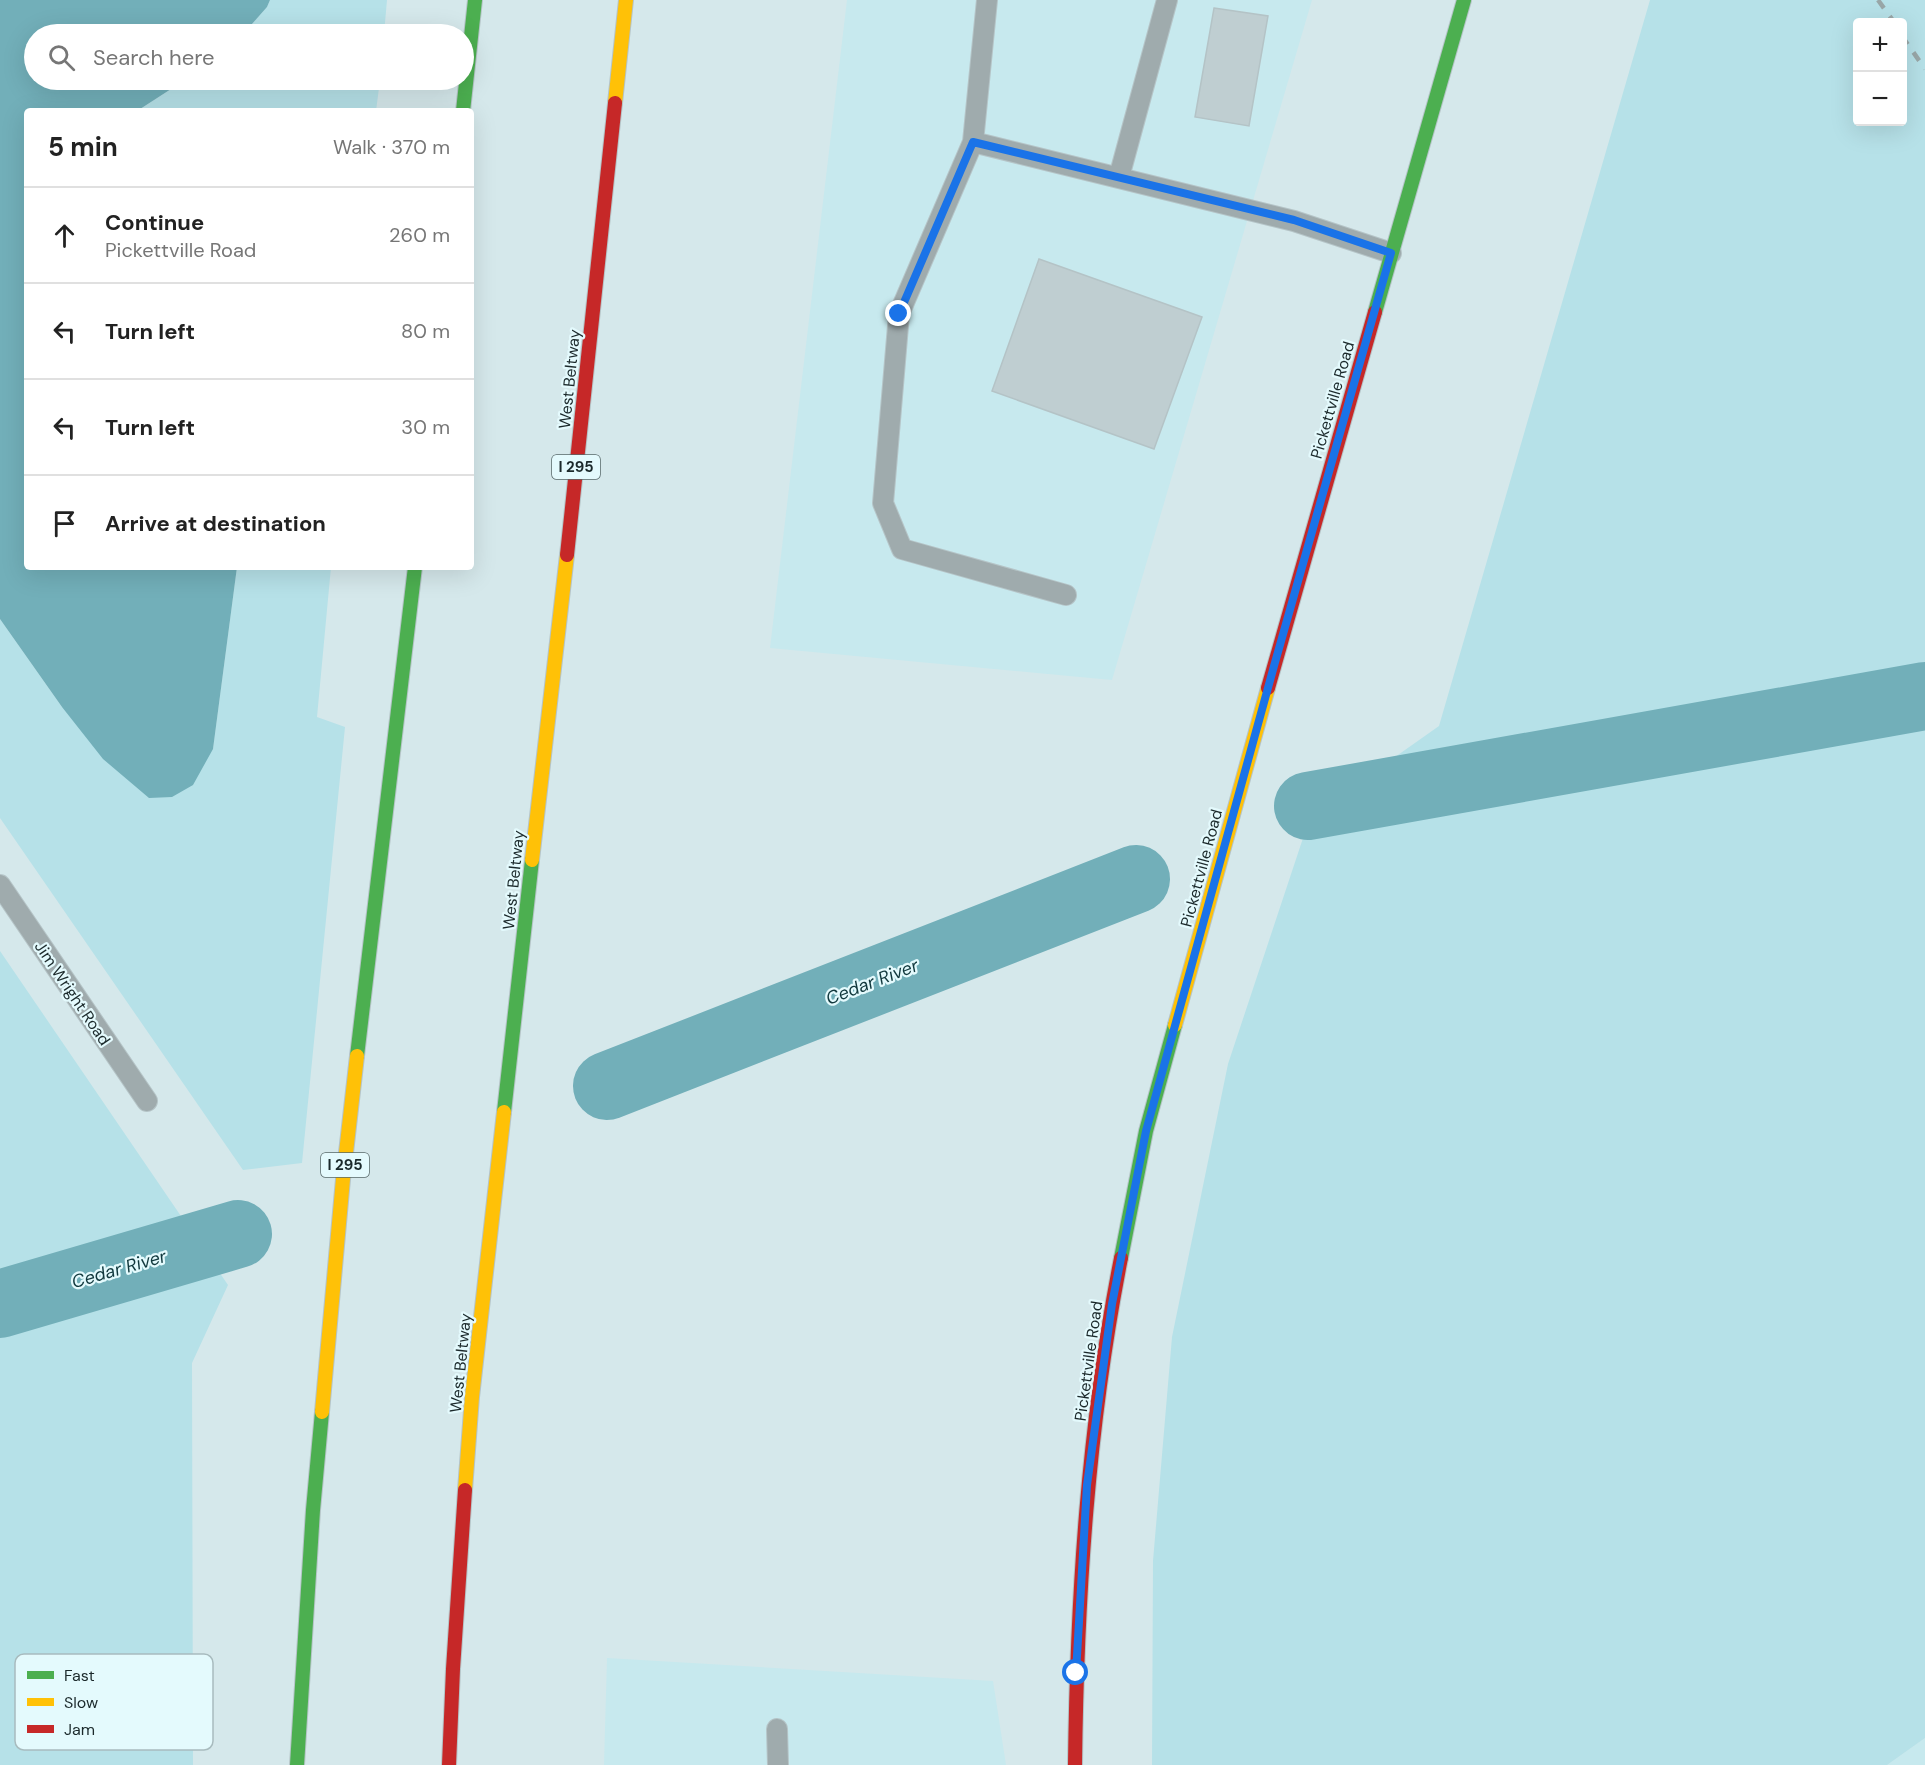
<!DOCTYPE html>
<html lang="en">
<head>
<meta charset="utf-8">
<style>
	body { margin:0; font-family:"DM Sans",sans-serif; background:#f2f2f2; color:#222 }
	.controls { position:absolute; right:18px; top:18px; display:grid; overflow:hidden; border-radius:6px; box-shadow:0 6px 24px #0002 }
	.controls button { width:54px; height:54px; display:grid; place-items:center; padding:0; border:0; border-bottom:2px solid #e0e0e0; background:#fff; color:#222; font:30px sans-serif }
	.stop { position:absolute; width:18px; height:18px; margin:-14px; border:4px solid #1a73e8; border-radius:50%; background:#fff }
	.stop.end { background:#1a73e8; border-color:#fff; box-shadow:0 2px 6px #0008 }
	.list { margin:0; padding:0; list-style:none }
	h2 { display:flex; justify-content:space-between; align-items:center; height:78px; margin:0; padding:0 24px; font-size:26px }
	h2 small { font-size:20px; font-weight:400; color:#767676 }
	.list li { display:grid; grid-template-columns:39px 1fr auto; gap:18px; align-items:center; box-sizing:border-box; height:96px; padding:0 24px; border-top:2px solid #e0e0e0 }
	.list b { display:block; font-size:22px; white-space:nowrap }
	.list p { margin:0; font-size:20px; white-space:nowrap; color:#767676 }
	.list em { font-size:20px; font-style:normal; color:#767676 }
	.icon { flex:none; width:33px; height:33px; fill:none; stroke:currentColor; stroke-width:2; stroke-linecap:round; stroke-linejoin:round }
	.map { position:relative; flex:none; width:1925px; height:1765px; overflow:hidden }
	.search { position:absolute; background:#fff; box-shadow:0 6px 24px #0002; left:24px; top:24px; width:450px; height:66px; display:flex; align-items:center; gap:15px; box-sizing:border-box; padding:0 21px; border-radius:33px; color:#767676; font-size:22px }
	.panel { position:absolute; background:#fff; box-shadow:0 6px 24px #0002; left:24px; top:108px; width:450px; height:462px; border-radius:6px }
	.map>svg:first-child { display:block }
	.built { fill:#c7e9ee }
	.green { fill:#b6e1e8; fill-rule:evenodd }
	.water { fill:#72afb9 }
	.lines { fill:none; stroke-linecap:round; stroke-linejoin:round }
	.river { stroke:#72afb9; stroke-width:68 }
	.building { fill:#bfced1; stroke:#b4c3c6; stroke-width:1.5 }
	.lane-casing { stroke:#b5c4c7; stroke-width:22 }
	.fast-casing { stroke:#b5c4c7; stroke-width:16 }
	.slow-casing { stroke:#b5c4c7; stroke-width:16 }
	.jam-casing { stroke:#b5c4c7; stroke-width:16 }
	.lane { stroke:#9fabad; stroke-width:20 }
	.fast { stroke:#4caf50; stroke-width:14 }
	.slow { stroke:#ffc107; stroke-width:14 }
	.jam { stroke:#c62828; stroke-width:14 }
	.rail { stroke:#99a7a8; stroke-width:4.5; stroke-dasharray:10 10; stroke-linecap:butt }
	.route { stroke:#1a73e8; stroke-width:8 }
	.labels { text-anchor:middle; stroke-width:4.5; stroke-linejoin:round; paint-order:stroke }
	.shield { fill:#e4fafd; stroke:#57686a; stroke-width:1.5 }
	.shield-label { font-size:15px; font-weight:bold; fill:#1b292b }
	.street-label { font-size:16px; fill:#1b292b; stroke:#e4fafd }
	.water-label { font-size:18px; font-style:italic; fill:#11383d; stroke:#e4fafd }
	.key { fill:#e4fafd; stroke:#a8bbbe; stroke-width:1.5 }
	.key-label { font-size:16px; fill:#1b292b }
</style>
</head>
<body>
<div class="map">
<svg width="1925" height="1765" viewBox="0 0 1925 1765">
	<rect width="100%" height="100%" fill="#d5e8eb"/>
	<path class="built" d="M847,0H1312L1112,680L770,648Z
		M607,1658L993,1681L1006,1765H604Z
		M1925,1738V1765H1887Z"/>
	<path class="green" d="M270,0H387L384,34H243L267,7Z
		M1650,0H1925V1738L1887,1765H1152L1153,1561L1172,1337L1228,1064L1310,817L1439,726ZM1858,22H1902V122H1858Z
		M185,80H380L376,111H137Z
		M237,567H331L317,717L345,727L302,1163L243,1170L0,818V619L62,707L213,749Z
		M0,951L228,1285L192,1363L193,1765H0Z"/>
	<path class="water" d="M0,0H270L267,7L243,34H34V80H185L137,111H27V567H237L213,749L193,785L172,797L149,798L103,759L62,707L0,619Z"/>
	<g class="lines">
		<path class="river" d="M1308,806L1925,696
			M607,1086L1136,879
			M0,1304L238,1234"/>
	</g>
	<path class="building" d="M1214,8L1268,16L1249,126L1195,117Z
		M1039,259L1202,317L1154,449L992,391Z"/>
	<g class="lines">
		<defs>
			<path id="lane" d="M973,142L987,0
				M1119,177L1167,0
				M1066,595L902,549L883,503L899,314L973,142L1294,221L1391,253
				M0,885L147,1101
				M777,1729L778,1765"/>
			<path id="fast" d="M463,111L475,0
				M1375,312L1464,0
				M357,1056L415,567
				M504,1112L532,860
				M1121,1258L1146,1131L1175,1025
				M297,1765L313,1510L322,1412"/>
			<path id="slow" d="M615,103L626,0
				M532,860L567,555
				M1175,1025L1268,688
				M322,1412L343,1179L357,1056
				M465,1490L472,1397L504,1112"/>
			<path id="jam" d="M567,555L615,103
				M1268,688L1375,312
				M449,1765L453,1669L465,1490
				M1075,1765C1077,1595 1088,1425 1121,1258"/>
		</defs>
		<use href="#lane" class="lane-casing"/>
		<use href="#fast" class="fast-casing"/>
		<use href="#slow" class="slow-casing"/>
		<use href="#jam" class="jam-casing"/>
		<use href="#lane" class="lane"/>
		<use href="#fast" class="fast"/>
		<use href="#slow" class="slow"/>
		<use href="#jam" class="jam"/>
		<path class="rail" d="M1878,0L1894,22
			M1902,36L1925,69"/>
	</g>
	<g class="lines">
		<path class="route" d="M899,314L973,142L1294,220L1391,253L1274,666L1146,1131L1112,1304L1087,1485L1076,1673"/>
	</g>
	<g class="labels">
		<g class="shield">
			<rect x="552" y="455" width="48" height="24" rx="4.5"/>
			<rect x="321" y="1153" width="48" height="24" rx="4.5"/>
		</g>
		<g class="shield-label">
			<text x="576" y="472">I 295</text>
			<text x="345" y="1170">I 295</text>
		</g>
		<g class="street-label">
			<text transform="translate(569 379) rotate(-84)" y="6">West Beltway</text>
			<text transform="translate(1332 400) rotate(-74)" y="6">Pickettville Road</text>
			<text transform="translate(1201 868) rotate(-75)" y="6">Pickettville Road</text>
			<text transform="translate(513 880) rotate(-84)" y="6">West Beltway</text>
			<text transform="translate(73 993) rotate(56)" y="6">Jim Wright Road</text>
			<text transform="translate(1088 1361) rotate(-82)" y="6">Pickettville Road</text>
			<text transform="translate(460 1363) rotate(-84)" y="6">West Beltway</text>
		</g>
		<g class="water-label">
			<text transform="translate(872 982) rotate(-21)" y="6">Cedar River</text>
			<text transform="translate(119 1269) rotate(-16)" y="6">Cedar River</text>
		</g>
	</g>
	<rect x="15" y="1654" width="198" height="96" rx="9" class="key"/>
	<rect x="27" y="1671" width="27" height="8" fill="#4caf50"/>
	<rect x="27" y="1698" width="27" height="8" fill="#ffc107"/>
	<rect x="27" y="1725" width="27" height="8" fill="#c62828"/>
	<g class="key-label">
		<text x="64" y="1681">Fast</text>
		<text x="64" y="1708">Slow</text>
		<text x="64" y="1735">Jam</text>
	</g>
</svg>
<div class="controls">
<button>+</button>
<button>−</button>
</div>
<div class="stop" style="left:1076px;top:1673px"></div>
<div class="stop end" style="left:899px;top:314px"></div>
<div class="search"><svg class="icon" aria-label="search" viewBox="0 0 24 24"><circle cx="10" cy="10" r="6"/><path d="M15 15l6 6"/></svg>Search here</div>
<section class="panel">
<h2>5 min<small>Walk · 370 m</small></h2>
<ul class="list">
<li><svg class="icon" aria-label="ahead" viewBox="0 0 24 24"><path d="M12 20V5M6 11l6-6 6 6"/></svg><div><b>Continue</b><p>Pickettville Road</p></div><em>260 m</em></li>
<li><svg class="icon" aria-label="left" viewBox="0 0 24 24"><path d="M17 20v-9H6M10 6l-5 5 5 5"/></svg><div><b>Turn left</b></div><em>80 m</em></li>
<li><svg class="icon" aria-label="left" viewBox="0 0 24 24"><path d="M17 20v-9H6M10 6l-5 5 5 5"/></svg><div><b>Turn left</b></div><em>30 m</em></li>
<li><svg class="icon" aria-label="arrive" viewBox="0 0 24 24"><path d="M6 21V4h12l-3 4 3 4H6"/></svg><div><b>Arrive at destination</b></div></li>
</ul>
</section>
</div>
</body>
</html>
